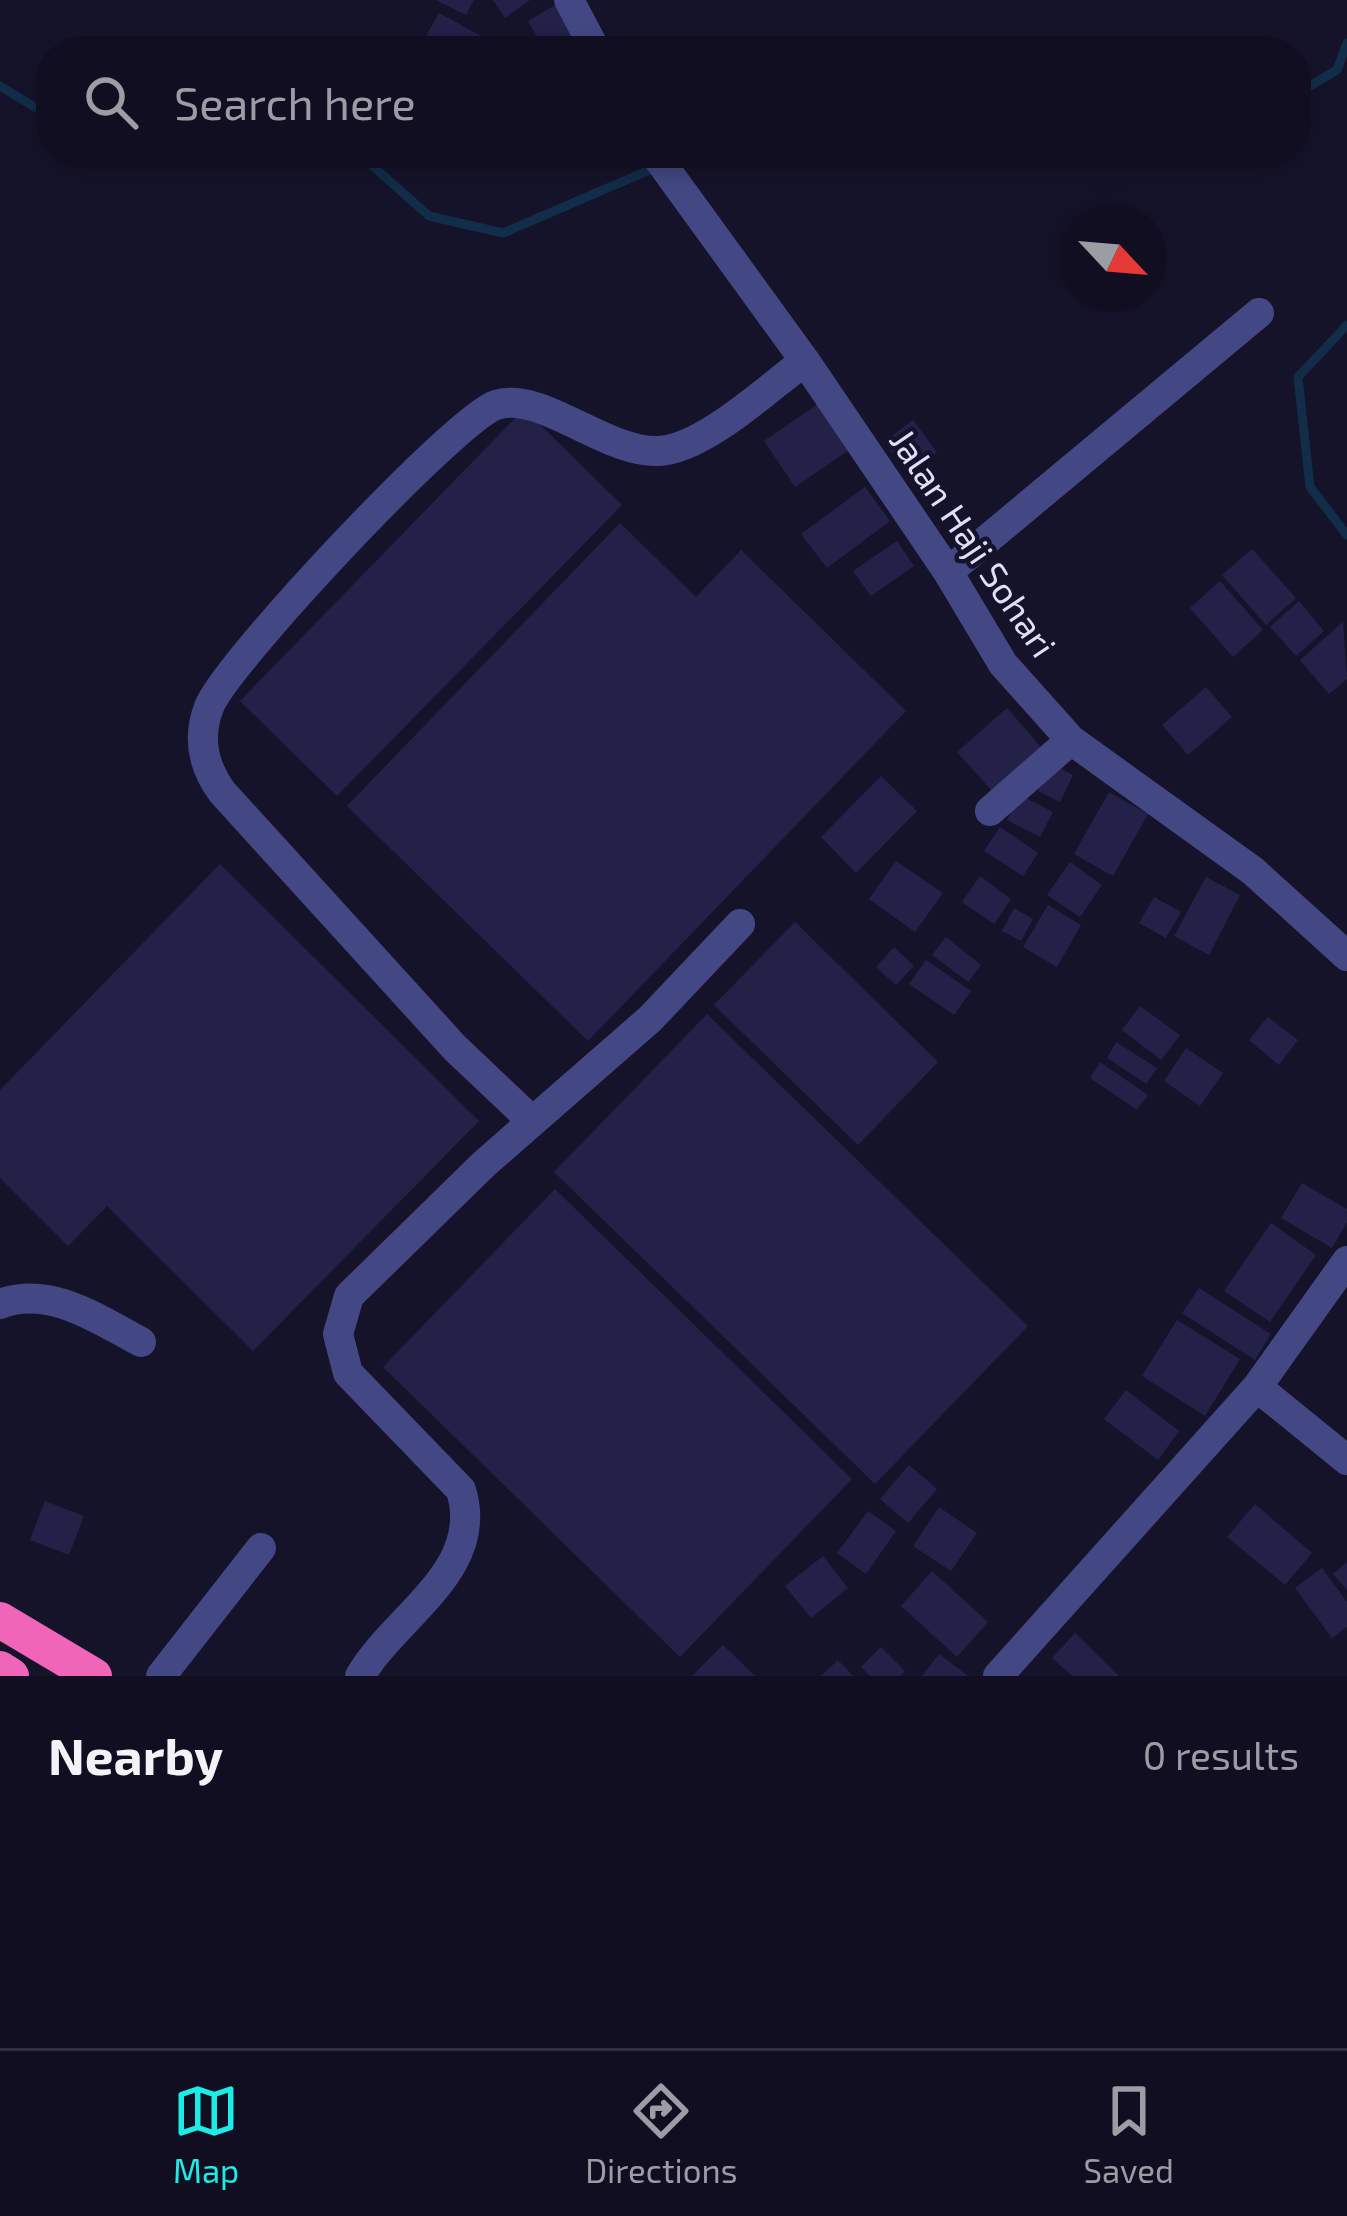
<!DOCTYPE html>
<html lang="en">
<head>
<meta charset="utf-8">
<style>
	body { margin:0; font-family:"Exo 2",sans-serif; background:#1e1c2d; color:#f1f3f6 }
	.compass { position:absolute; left:1059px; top:204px; width:108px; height:108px; border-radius:50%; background:#100e20; box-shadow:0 6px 18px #0003; rotate:116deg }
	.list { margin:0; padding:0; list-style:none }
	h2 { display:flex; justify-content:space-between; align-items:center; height:156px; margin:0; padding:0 48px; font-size:51px }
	h2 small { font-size:39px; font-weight:400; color:#9c9ca5 }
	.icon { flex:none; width:66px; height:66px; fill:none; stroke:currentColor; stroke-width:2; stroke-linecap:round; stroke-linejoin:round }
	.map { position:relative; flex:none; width:1347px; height:1676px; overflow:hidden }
	.search { position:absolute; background:#100e20; box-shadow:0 6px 18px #0003; left:36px; right:36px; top:36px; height:132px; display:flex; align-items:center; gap:30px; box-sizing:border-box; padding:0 42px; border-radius:48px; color:#9c9ca5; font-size:45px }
	.sheet { height:372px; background:#100e20 }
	nav { display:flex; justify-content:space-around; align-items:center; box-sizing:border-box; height:168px; border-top:3px solid #302e3e; background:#100e20; font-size:33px; color:#9c9ca5 }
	nav a { display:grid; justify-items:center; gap:6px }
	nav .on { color:#1cebe6 }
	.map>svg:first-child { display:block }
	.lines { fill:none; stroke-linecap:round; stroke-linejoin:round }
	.stream { stroke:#122d49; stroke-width:9 }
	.building { fill:#242149 }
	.minor { stroke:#434884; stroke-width:30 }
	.highway { stroke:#f165b9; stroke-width:36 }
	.labels { text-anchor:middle; stroke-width:9; stroke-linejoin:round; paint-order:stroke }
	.street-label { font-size:36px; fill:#dfdffc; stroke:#15132a }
</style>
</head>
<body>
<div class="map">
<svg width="1347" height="1676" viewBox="0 0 1347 1676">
	<rect width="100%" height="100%" fill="#15132a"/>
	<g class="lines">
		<path class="stream" d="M0,86L51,117
			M1296,94L1337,70L1347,43
			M358,153L429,216L503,233L689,153
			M997,153L1048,160L1198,153
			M1347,325L1298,377L1310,487L1347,535"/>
	</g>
	<path class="building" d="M436,0H474L466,15Z
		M493,0H530L505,18Z
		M560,2L579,37L545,51L528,21Z
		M439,13L483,37L476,51H453L426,36Z
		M818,404L849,450L795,487L764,441Z
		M524,409L622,505L337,796L240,701Z
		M913,420L937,452L908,474L884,442Z
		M865,487L890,521L827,568L801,534Z
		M620,523L696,597L741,550L906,711L588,1041L347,806Z
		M897,541L914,566L871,596L853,571Z
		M1252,549L1296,598L1266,625L1222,575Z
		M1220,581L1263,630L1233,657L1190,608Z
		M1299,601L1324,631L1296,656L1270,627Z
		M1343,622L1347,679L1329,694L1300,660Z
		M1206,687L1232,717L1188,755L1162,725Z
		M1007,708L1042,748L993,792L957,752Z
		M1052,764L1073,775L1060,802L1038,791Z
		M881,776L917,811L856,873L821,837Z
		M1109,792L1148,814L1113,876L1074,854Z
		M1020,795L1053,812L1040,837L1007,820Z
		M1000,827L1038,853L1023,876L984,851Z
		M896,861L943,893L915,932L869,899Z
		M1070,862L1102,885L1080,917L1047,895Z
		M220,864L479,1121L253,1351L107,1206L68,1246L0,1178V1090Z
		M980,876L1011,899L994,924L962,902Z
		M1206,877L1240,895L1209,955L1174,936Z
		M1154,897L1181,912L1166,938L1139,923Z
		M1048,905L1081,925L1057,967L1023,947Z
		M1014,908L1033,919L1021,941L1002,931Z
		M795,922L938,1062L858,1145L714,1005Z
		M946,937L981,965L968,982L932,955Z
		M894,947L914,966L896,985L876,967Z
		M926,960L971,991L954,1015L909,984Z
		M1140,1006L1180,1035L1161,1060L1122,1030Z
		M707,1014L1028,1326L875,1484L554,1172Z
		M1268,1017L1298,1040L1279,1065L1249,1040Z
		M1116,1042L1157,1068L1146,1084L1107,1058Z
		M1186,1048L1223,1073L1200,1106L1164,1081Z
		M1100,1062L1148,1095L1137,1110L1090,1078Z
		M1302,1183L1347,1209V1222L1332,1248L1281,1218Z
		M555,1189L852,1479L680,1657L383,1367Z
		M1271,1223L1316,1255L1270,1322L1224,1291Z
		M1199,1288L1271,1334L1255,1360L1182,1313Z
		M1177,1320L1240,1359L1205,1416L1142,1376Z
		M1126,1390L1179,1431L1158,1460L1104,1419Z
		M909,1465L937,1489L908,1523L880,1499Z
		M45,1501L84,1516L69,1555L30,1540Z
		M1255,1504L1312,1553L1285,1585L1227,1537Z
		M939,1507L977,1533L951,1571L913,1546Z
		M868,1511L896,1531L866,1574L837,1553Z
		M823,1556L848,1588L811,1618L785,1586Z
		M1347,1562V1590L1333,1574Z
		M1322,1568L1347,1602V1627L1332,1638L1295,1588Z
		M932,1571L988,1622L957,1657L901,1606Z
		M1075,1633L1119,1676H1072L1052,1658Z
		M723,1645L755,1676H692Z
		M881,1647L905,1671L901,1676H870L861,1667Z
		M939,1654L968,1676H922Z
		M838,1660L853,1676H821Z"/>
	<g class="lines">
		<path class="minor" d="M569,0L596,51
			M654,153L805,361L948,572L1003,664L1071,740L1253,871L1347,956
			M948,572L1259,313
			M990,811L1071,740
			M532,1121L455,1048L222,792C203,766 197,738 209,707C225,664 455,419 496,405C541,390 606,454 659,451C704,449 769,387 805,361
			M0,1304C49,1285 98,1319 141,1342
			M1257,1387L1347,1460
			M161,1676L261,1548
			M360,1676C395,1616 486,1570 461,1490L348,1373L338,1334L349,1296L484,1164L650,1019L740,924
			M998,1676L1257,1387L1347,1261"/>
		<path class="highway" d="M0,1620L94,1676
			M0,1669L11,1676"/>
	</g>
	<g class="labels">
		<g class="street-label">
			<text transform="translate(973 543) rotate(56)" y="13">Jalan Haji Sohari</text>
		</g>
	</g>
</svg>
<svg class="compass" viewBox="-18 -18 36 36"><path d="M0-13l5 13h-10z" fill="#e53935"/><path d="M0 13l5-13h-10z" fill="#9c9ca5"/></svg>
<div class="search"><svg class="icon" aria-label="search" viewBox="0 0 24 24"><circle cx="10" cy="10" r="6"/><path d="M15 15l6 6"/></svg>Search here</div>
</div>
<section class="sheet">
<h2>Nearby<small>0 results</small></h2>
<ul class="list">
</ul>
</section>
<nav>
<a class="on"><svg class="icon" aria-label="map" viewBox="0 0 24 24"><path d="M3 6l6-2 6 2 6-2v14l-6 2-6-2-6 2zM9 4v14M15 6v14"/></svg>Map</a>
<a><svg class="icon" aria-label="directions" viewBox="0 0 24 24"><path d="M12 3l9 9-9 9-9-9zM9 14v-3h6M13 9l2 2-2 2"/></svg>Directions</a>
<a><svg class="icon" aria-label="saved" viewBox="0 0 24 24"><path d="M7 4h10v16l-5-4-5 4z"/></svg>Saved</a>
</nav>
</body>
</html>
